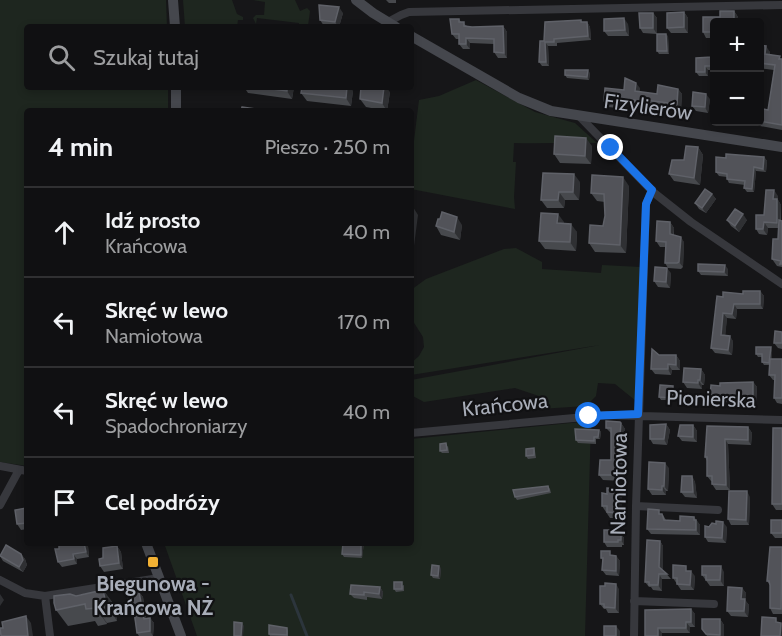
<!DOCTYPE html>
<html lang="pl">
<head>
<meta charset="utf-8">
<style>
	body { margin:0; font-family:Cabin,sans-serif; background:#19191b; color:#f1f3f6 }
	.controls { position:absolute; right:18px; top:18px; display:grid; overflow:hidden; border-radius:6px; box-shadow:0 3px 9px #0003 }
	.controls button { width:54px; height:54px; display:grid; place-items:center; padding:0; border:0; border-bottom:2px solid #303032; background:#101012; color:#f1f3f6; font:30px sans-serif }
	.stop { position:absolute; width:18px; height:18px; margin:-14px; border:4px solid #1a73e8; border-radius:50%; background:#fff }
	.stop.end { background:#1a73e8; border-color:#fff; box-shadow:0 2px 6px #0008 }
	.list { margin:0; padding:0; list-style:none }
	h2 { display:flex; justify-content:space-between; align-items:center; height:78px; margin:0; padding:0 24px; font-size:26px }
	h2 small { font-size:20px; font-weight:400; color:#9c9d9f }
	.list li { display:grid; grid-template-columns:39px 1fr auto; gap:18px; align-items:center; box-sizing:border-box; height:90px; padding:0 24px; border-top:2px solid #303032 }
	.list b { display:block; font-size:22px; white-space:nowrap }
	.list p { margin:0; font-size:20px; white-space:nowrap; color:#9c9d9f }
	.list em { font-size:20px; font-style:normal; color:#9c9d9f }
	.icon { flex:none; width:33px; height:33px; fill:none; stroke:currentColor; stroke-width:2; stroke-linecap:round; stroke-linejoin:round }
	.map { position:relative; flex:none; width:782px; height:636px; overflow:hidden }
	.search { position:absolute; background:#101012; box-shadow:0 3px 9px #0003; left:24px; top:24px; width:390px; height:66px; display:flex; align-items:center; gap:15px; box-sizing:border-box; padding:0 21px; border-radius:6px; color:#9c9d9f; font-size:22px }
	.panel { position:absolute; background:#101012; box-shadow:0 3px 9px #0003; left:24px; top:108px; width:390px; height:438px; border-radius:6px }
	.map>svg:first-child { display:block }
	.green { fill:#1e261f }
	.lines { fill:none; stroke-linecap:round; stroke-linejoin:round }
	.stream { stroke:#2c353c; stroke-width:3 }
	.street { stroke:#37383d; stroke-width:8 }
	.secondary { stroke:#45474d; stroke-width:10 }
	.wall { fill:#47494d }
	.shaded-wall { fill:#2f3033 }
	.building { fill:#525359; stroke:#5f6168; stroke-width:1.5 }
	.route { stroke:#1a73e8; stroke-width:8 }
	.poi-dot { fill:#f2b134; stroke:#111113; stroke-width:2 }
	.labels { text-anchor:middle; stroke-width:4.5; stroke-linejoin:round; paint-order:stroke }
	.street-label { font-size:21px; fill:#a8adb8; stroke:#111113 }
	.poi-label { font-size:21px; font-weight:bold; fill:#a8adb8; stroke:#111113 }
</style>
</head>
<body>
<div class="map">
<svg width="782" height="636" viewBox="0 0 782 636">
	<rect width="100%" height="100%" fill="#161618"/>
	<path class="green" d="M0,0H166L167,27H27V87H168V111H27V466L0,462Z
		M183,0H232L237,14L243,17V20H238L237,27H185Z
		M253,0H295L300,11L307,8L310,11L308,26L299,27V23L257,18L256,24L253,18L256,15H264L265,2Z
		M476,80L535,112L575,123L597,143C569,142 542,144 514,143L513,162H516L514,197L515,209L411,189V165L419,100L439,96Z
		M516,248L542,262V269L601,273L602,265L640,267L636,401L615,384L598,383L596,396L586,406L540,409L539,396L515,388L424,402L411,395V380L600,345L411,375V363L419,356L424,347L423,337L411,318V290L426,279L504,249Z
		M591,421L585,636H197L164,543H411V439Z"/>
	<g class="lines">
		<path class="stream" d="M291,595L307,636"/>
		<path class="street" d="M388,22L401,15L409,12L782,5
			M579,116L653,192L691,222L782,284
			M411,433L607,415L782,420
			M0,466L27,471
			M0,505L19,470
			M636,506L718,510
			M0,580L25,593L45,596L159,578
			M45,596L50,636
			M634,601L714,604
			M634,636L636,506L646,204L652,190"/>
		<path class="secondary" d="M173,0L175,27
			M356,0L373,13L396,27
			M411,36L519,98L551,111L782,147
			M176,87V111
			M146,543L181,636"/>
	</g>
	<path class="wall" d="M386,0H396V3H389Z
		M734,11L738,17L714,22V38H706L703,32L720,17Z
		M684,12L688,18V33H671L667,28Z
		M343,13L339,27L324,26L320,20Z
		M653,13L657,18V34L643,33L640,28Z
		M459,19L461,22L467,26L472,27L503,26L507,32V58H498L494,52V44L470,43V49H463L459,44V39H456L452,34Z
		M581,20L582,22H587L590,27L591,40L557,43V46H548L549,66H542L539,62L544,41Z
		M628,24L629,36H608L604,31Z
		M668,36L669,54H659L657,51Z
		M759,45L770,52V54L782,59V130L749,124L747,122H759L768,110L774,70L759,68Z
		M714,56V70H708V76H699L696,72Z
		M590,73L589,80L567,78L565,75Z
		M244,87H294L292,99L248,93Z
		M640,88L639,92L657,94L678,89L682,94L681,109L649,106L648,112L638,110L634,105L619,103L618,108L608,107L604,101L624,90Z
		M353,91L351,106L307,101L301,93Z
		M390,92L387,111L366,107L360,99Z
		M710,99L708,113L696,111L692,106Z
		M592,146L591,164L560,163L554,154Z
		M698,147L703,155L700,185L674,181L669,174Z
		M764,157L767,161L766,172L756,171L754,192H747L744,188L745,185L729,183L727,179V177L719,176L716,172L726,158Z
		M580,182L579,200H565L564,208H547L541,200Z
		M629,186L626,253L595,252L589,243L603,226L605,216V202L597,201L591,193Z
		M712,194L716,199L706,213L699,209L695,203Z
		M778,196V200L781,205V220L782,221V267L777,266L772,259L778,239L779,228H768L767,235L759,234L756,229Z
		M727,220H747L739,232L731,226Z
		M564,222V224L577,232L576,251L545,249L539,241Z
		M670,222L674,228V235L684,242L683,267L681,269L668,268L665,263V247H660L656,241Z
		M462,225L460,240L441,235L436,226Z
		M728,269V276L701,275L698,271Z
		M671,273L670,288L658,287L654,281Z
		M760,291L764,296L763,309H737L736,319L727,318L725,335L733,341L732,355L715,353L711,348L723,297Z
		M782,332V349L778,348L774,343Z
		M772,350V359H782V404L777,403L774,398L775,380H773L769,375V365H764L762,362V357H758L756,354Z
		M659,355H676L680,361V370H672L671,375L655,374L651,369Z
		M701,369L705,375L704,385H702V389L687,388L683,382Z
		M753,382L757,387L756,403L714,402L710,397Z
		M675,389L674,400H661L659,397Z
		M621,423L625,429L623,452V481L603,480L599,475L611,460V433L606,428Z
		M666,424L670,430L667,445L653,444L650,439Z
		M693,425L697,431V442L682,441L678,436Z
		M707,426L748,427L752,433L751,445L728,444L730,490H716L712,484V481H711L707,476V461L705,457Z
		M782,428V510H776L772,504Z
		M599,430L601,432L600,439H596V444L578,443L576,440Z
		M448,446L449,453H442L440,451Z
		M534,448L535,451L536,458L528,459L526,456Z
		M669,468L668,491H666V495H652L648,489Z
		M692,476L695,482L697,498L685,497L681,492Z
		M548,486L550,489L551,493L517,500L515,497Z
		M607,494H622L621,518H610L602,506Z
		M750,497L749,525H731L728,519Z
		M27,508V529L21,530L17,524Z
		M663,515L666,520L680,521L694,517L700,525V535L651,534L647,529Z
		M782,520V538H775L771,533Z
		M709,527H727L726,543L708,542L705,537Z
		M618,530L624,538V545H622V547H607L604,542Z
		M660,541L663,546V570L671,579H662V591L653,590L651,587H649L645,582Z
		M70,543H86L88,546L89,557L77,559V564L62,567L58,562L59,549Z
		M364,543L362,558L344,557L342,554Z
		M117,546L121,552L123,569L104,572L100,566L103,558Z
		M782,547V614H773L770,608V585L767,581Z
		M21,554L25,559L27,565L23,572L3,561L0,556Z
		M613,556H616L620,561L619,576L606,575L602,570L603,561L601,558Z
		M441,568L440,579L433,578L431,575Z
		M724,572V586H710L702,575Z
		M695,576L694,590H681L673,578Z
		M404,585V591L396,592L394,589Z
		M380,587L383,592L382,599L367,597V600L354,598L350,594Z
		M742,588L746,593L745,600L749,605L748,617L731,616L727,611Z
		M619,589V613H608L606,609H604L600,604Z
		M103,590L115,606L117,621L107,623V624L98,626L95,621L68,626L56,610L76,596Z
		M139,592L143,597L146,619L150,618L154,623L153,636H139L137,633L134,615L130,610Z
		M691,609L695,614V627H690V633H662V636H645Z
		M720,619L724,625V636H707L702,629Z
		M287,628L288,631V636H270L269,634Z"/>
	<path class="shaded-wall" d="M339,7L343,13L339,27L335,22Z
		M734,11L738,17V22H734Z
		M684,12L688,18V33L684,27Z
		M653,13L657,18V34L653,28Z
		M624,18L628,24L629,36L625,30Z
		M587,22L590,27L591,40L588,36Z
		M503,26L507,32V58L504,53Z
		M666,34L668,36L669,54L667,51Z
		M466,38L470,43V49L466,44Z
		M545,42L548,46L549,66L546,62Z
		M766,46L770,52L769,59L765,54Z
		M705,66L708,70V76L705,72Z
		M588,70L590,73L589,80L587,77Z
		M636,83L640,88L639,97L635,91Z
		M287,87H294L292,99L287,91Z
		M347,87H351L353,91L351,106L346,98Z
		M384,87H386L390,92L387,111L382,103Z
		M678,89L682,94L681,109L677,104Z
		M706,94L710,99L708,113L705,107Z
		M615,97L619,103L618,108L614,102Z
		M645,100L649,106L648,112L644,106Z
		M586,138L592,146L591,164L585,156Z
		M698,147L703,155L700,185L694,178Z
		M764,157L767,161L766,172L763,169Z
		M754,167L756,171L754,192L752,189Z
		M574,174L580,182L579,200L573,192Z
		M623,177L629,186L626,253L620,245Z
		M774,190L778,196V200L781,205L780,228L777,223L773,199Z
		M559,192L565,200L564,208L558,200Z
		M712,194L716,199L706,213L702,208Z
		M413,207L418,215L414,246L411,241V219Z
		M558,214L564,222L563,232L557,223Z
		M743,214L747,220L739,232L735,226Z
		M457,217L462,225L460,240L454,232Z
		M670,222L674,228L673,239L670,234Z
		M764,222L768,228L767,235L763,229Z
		M571,224L577,232L576,251L570,242Z
		M681,237L684,242L683,267L679,262Z
		M725,265L728,269V276L724,272Z
		M667,268L671,273L670,288L666,282Z
		M760,291L764,296L763,309L760,304Z
		M734,304L737,309L736,319L732,314Z
		M723,313L727,318L725,340L721,335Z
		M730,336L733,341L732,355L728,350Z
		M771,347L772,350V365L770,363Z
		M676,355L680,361V370L676,365Z
		M668,364L672,370L671,375L668,369Z
		M701,369L705,375L704,385L700,380Z
		M698,380L702,385V389L698,383Z
		M753,382L757,387L756,403L753,398Z
		M673,386L675,389L674,400L672,398Z
		M621,423L625,429L623,452V481L619,475V447Z
		M666,424L670,430L667,445L664,439Z
		M693,425L697,431V442L693,437Z
		M748,427L752,433L751,445L748,440Z
		M599,430L601,432L600,439L598,437Z
		M725,439L728,444L730,490L726,485Z
		M665,463L669,468L668,491L664,486Z
		M692,476L695,482L697,498L693,492Z
		M662,486L666,491V495L662,490Z
		M618,489L622,494L621,518L617,513Z
		M747,491L750,497L749,525L746,520Z
		M694,517L700,525V535L696,530Z
		M723,522L727,527L726,543L722,538Z
		M618,530L624,538V545L621,540Z
		M660,541L663,546V572L659,567Z
		M84,543H86L88,546L89,557L86,552Z
		M361,543H364L362,558L361,555Z
		M117,546L121,552L123,569L119,563Z
		M21,554L25,559L27,565L23,572L19,567Z
		M73,554L77,559V564L74,559Z
		M616,556L620,561L619,576L616,571Z
		M439,566L441,568L440,579L438,576Z
		M721,566L724,572V586L720,580Z
		M691,571L695,576L694,590L690,585Z
		M659,574L662,579V591L658,585Z
		M616,584L619,589V613L615,608Z
		M380,587L383,592L382,599L379,594Z
		M742,588L746,593L745,600L749,605L748,617L744,611L741,599Z
		M103,590L115,606L117,621L106,604Z
		M139,592L143,597L147,624L144,619Z
		M0,594L4,600L0,606Z
		M95,606L107,623V624L96,608Z
		M691,609L695,614V627L691,622Z
		M26,616L31,623L33,636H28Z
		M150,618L154,623L153,636L150,631Z
		M720,619L724,625V636H720Z
		M686,622L690,627V633L686,628Z
		M242,623L244,626L243,636H241Z
		M781,623L782,625V636H780Z
		M616,626L620,631V636H616Z
		M658,628L662,633V636H658Z"/>
	<path class="building" d="M319,5L339,7L335,22L320,20Z
		M720,11H734V22H714V32H703V17H720Z
		M684,12V27L667,28V13Z
		M639,13H653V28H640Z
		M624,18L625,30L604,31V19Z
		M450,19H459V22H464V26L472,27L503,26L504,53L494,52V39L466,38V44H459V34H452Z
		M581,20V22H587L588,36L554,39V42H545L546,62H539L540,41H544L545,22Z
		M657,34H666L667,51H657Z
		M759,45L766,46L765,54L780,56L779,59H782V125L759,121V108L768,110L775,65L759,63Z
		M712,56H714V66H705V72H696V58L712,57Z
		M565,70H588L587,77L565,75Z
		M625,78L636,83L635,91L657,94L658,85L678,89L677,104L645,100L644,106L634,104L635,100L615,97L614,102L604,101L605,88L624,90Z
		M257,87H287V91Z
		M302,87H347L346,98L301,93Z
		M361,87H384L382,103L360,99Z
		M693,92L706,94L705,107L692,106Z
		M242,107L271,111H241Z
		M555,136L586,138L585,156L554,154Z
		M686,146L698,147L694,178L669,174L672,160H684Z
		M726,154L764,157L763,169L754,167L752,189L744,188L745,181L727,179V174L716,172V157L726,158Z
		M543,173L574,174L573,192H559L558,200H541Z
		M592,175L623,177L620,245L589,243L590,225L603,226L605,216L604,194L591,193Z
		M705,189L712,194L702,208L695,203Z
		M766,190H774L773,199H777V223L764,222L763,229H756V215H764Z
		M735,209L743,214L735,226L727,220Z
		M442,212L457,217L454,232L436,226L438,219H440Z
		M541,213L558,214L557,223L571,224L570,242L539,241Z
		M779,220L782,221V264H780L781,261L772,259L773,239H778Z
		M657,221L670,222V234L681,237L679,262L677,263H665L666,242L656,241Z
		M698,264L725,265L724,272L698,271Z
		M655,267L667,268L666,282L654,281Z
		M743,291H760V304H734L732,314L723,313L721,335L730,336L728,350L711,348L717,296L723,297V292L743,294Z
		M775,331L782,332V343H774Z
		M756,347H771L769,363L762,362V354H756Z
		M652,349L659,355H676V365L668,364V369H651Z
		M770,359H782V398H774L775,375H769Z
		M684,368L701,369L700,380H698V383L683,382Z
		M753,382V398L710,397L711,385L720,386V383Z
		M660,385L673,386L672,398L659,397Z
		M606,421L620,422L621,423L619,447V475H599L600,460H611V428H606Z
		M666,424L664,439H650V425Z
		M680,425H693V437L678,436Z
		M707,426L748,427V440L725,439L726,485L712,484V476H707V457H705Z
		M773,428H782V504H772Z
		M575,429L599,430L598,437H594V441L576,440Z
		M446,443L447,450L440,451V444Z
		M534,448V455L526,456V449Z
		M649,462L665,463L664,486H662V490L648,489Z
		M682,476H692L693,492H681Z
		M548,486L549,491L515,497L513,490Z
		M607,488L618,489L617,513L607,512V506H602V493L607,494Z
		M729,491H747L746,520L728,519Z
		M27,508V523L17,524L15,510Z
		M648,509L659,510V514H662L664,520L680,521V516L694,517V520H696V530L647,529Z
		M771,520H782V533H771Z
		M716,521L723,522L722,538L705,537V526L709,527L712,523L716,524Z
		M604,530H618V533H621V540H618V542H604Z
		M647,540L660,541L659,567L667,574H659L658,585H649V582H645Z
		M70,543H84L86,552L73,554L74,559L58,562L55,549H59V545Z
		M343,543H361V555L342,554Z
		M6,545L21,554L23,560L19,567L0,556Z
		M117,546L119,563L100,566L99,559L103,558V548Z
		M770,547H782L781,609L770,608V585L769,581H767Z
		M601,551H610V555L616,556V571L602,570L603,558H601Z
		M432,565L439,566L438,576L431,575Z
		M673,565L686,566V571H691L690,585L677,584V578H673Z
		M702,566H721L720,580H706V575H702Z
		M394,582H402V589H394Z
		M605,583L616,584L615,608L604,607V604H600V586H605Z
		M351,585L380,587L379,594L364,592V595L350,594Z
		M728,587L742,588L741,599H745L744,611H727Z
		M103,590L106,604L95,606L96,608L86,609L85,604L56,610L54,603V596L70,594L76,596Z
		M139,592L144,619L150,618V631L137,633L134,611L130,610L128,594Z
		M691,609V622H686V628H658V636H645V610Z
		M26,616L28,636H1L0,628H3L2,622Z
		M762,617L776,618V622L781,623L780,636H761Z
		M702,619H720V635L706,634L702,629Z
		M234,622L242,623L241,636H234Z
		M269,625L287,628V635L269,634Z
		M604,626H616V636H604Z"/>
	<g class="lines">
		<path class="route" d="M589,416L638,414L646,204L652,190L611,148"/>
	</g>
	<rect class="poi-dot" x="147" y="556" width="12" height="12" rx="3"/>
	<g class="labels">
		<g class="street-label">
			<text transform="translate(648 107) rotate(8)" y="7">Fizylierów</text>
			<text transform="translate(711 399) rotate(2)" y="7">Pionierska</text>
			<text transform="translate(505 405) rotate(-6)" y="7">Krańcowa</text>
			<text transform="translate(619 484) rotate(-89)" y="7">Namiotowa</text>
		</g>
		<g class="poi-label">
			<text x="153" y="591">Biegunowa -<tspan x="153" dy="24">Krańcowa NŻ</tspan></text>
		</g>
	</g>
</svg>
<div class="controls">
<button>+</button>
<button>−</button>
</div>
<div class="stop" style="left:589px;top:416px"></div>
<div class="stop end" style="left:611px;top:148px"></div>
<div class="search"><svg class="icon" aria-label="search" viewBox="0 0 24 24"><circle cx="10" cy="10" r="6"/><path d="M15 15l6 6"/></svg>Szukaj tutaj</div>
<section class="panel">
<h2>4 min<small>Pieszo · 250 m</small></h2>
<ul class="list">
<li><svg class="icon" aria-label="ahead" viewBox="0 0 24 24"><path d="M12 20V5M6 11l6-6 6 6"/></svg><div><b>Idź prosto</b><p>Krańcowa</p></div><em>40 m</em></li>
<li><svg class="icon" aria-label="left" viewBox="0 0 24 24"><path d="M17 20v-9H6M10 6l-5 5 5 5"/></svg><div><b>Skręć w lewo</b><p>Namiotowa</p></div><em>170 m</em></li>
<li><svg class="icon" aria-label="left" viewBox="0 0 24 24"><path d="M17 20v-9H6M10 6l-5 5 5 5"/></svg><div><b>Skręć w lewo</b><p>Spadochroniarzy</p></div><em>40 m</em></li>
<li><svg class="icon" aria-label="arrive" viewBox="0 0 24 24"><path d="M6 21V4h12l-3 4 3 4H6"/></svg><div><b>Cel podróży</b></div></li>
</ul>
</section>
</div>
</body>
</html>
